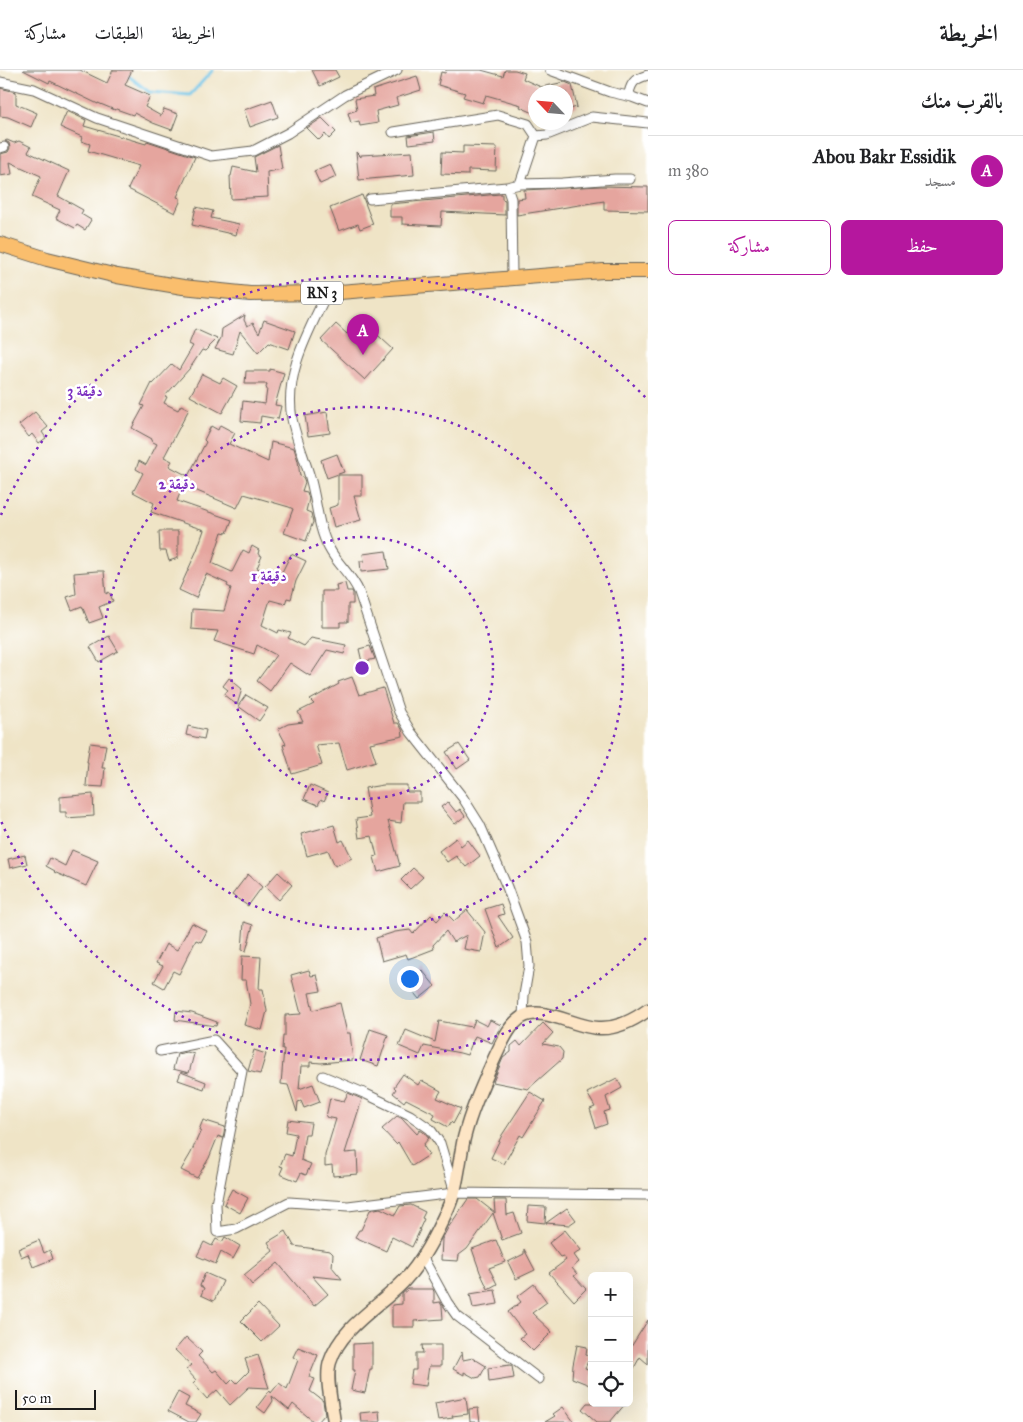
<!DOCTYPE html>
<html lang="ar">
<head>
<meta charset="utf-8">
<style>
	body { margin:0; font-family:"IM FELL Great Primer",Amiri,serif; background:#f6f6f6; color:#202124; direction:rtl }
	.controls { position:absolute; right:15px; bottom:15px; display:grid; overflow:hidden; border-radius:8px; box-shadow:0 5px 20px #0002 }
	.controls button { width:45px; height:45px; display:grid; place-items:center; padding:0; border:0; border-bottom:1px solid #e0e0e0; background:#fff; color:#202124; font:25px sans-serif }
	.compass { position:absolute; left:528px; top:15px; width:45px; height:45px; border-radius:50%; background:#fff; box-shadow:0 5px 20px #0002; rotate:296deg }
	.scale { position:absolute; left:15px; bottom:12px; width:81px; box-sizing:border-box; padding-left:5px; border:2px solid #1c1c1c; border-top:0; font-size:14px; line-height:18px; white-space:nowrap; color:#1c1c1c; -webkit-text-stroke:4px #fff; paint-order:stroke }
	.you { position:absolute; left:409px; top:908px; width:18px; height:18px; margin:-12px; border:4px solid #fff; border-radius:50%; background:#1a73e8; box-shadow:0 0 0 8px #1a73e833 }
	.badge { display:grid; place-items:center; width:32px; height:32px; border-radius:50%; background:#b5179e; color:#fff; font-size:16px; font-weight:700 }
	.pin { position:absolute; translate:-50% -41px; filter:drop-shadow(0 1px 2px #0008) }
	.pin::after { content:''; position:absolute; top:26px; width:18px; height:15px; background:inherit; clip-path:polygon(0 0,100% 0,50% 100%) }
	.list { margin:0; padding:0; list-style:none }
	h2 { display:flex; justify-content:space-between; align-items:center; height:65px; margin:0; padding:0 20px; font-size:21px }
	h2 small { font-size:16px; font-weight:400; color:#757577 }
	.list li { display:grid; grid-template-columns:32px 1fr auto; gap:15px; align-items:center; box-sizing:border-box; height:70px; padding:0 20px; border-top:1px solid #e0e0e0 }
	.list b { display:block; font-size:19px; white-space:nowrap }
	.list p { margin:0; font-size:16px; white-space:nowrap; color:#757577 }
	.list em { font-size:16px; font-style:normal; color:#757577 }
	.actions { display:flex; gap:10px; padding:15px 20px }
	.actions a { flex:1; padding:11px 0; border:1px solid #b5179e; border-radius:8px; text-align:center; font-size:18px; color:#b5179e }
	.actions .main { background:#b5179e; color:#fff }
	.icon { flex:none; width:28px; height:28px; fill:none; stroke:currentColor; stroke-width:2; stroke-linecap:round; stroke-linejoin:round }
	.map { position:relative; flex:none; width:648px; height:1352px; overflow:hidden; direction:ltr }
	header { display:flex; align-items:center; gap:30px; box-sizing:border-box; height:70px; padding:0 25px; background:#fff; border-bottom:1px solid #e0e0e0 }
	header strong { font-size:24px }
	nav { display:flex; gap:28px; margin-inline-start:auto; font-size:18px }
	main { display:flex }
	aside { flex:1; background:#fff }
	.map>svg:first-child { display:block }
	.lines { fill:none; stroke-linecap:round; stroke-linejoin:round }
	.stream { stroke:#69c3e7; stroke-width:3 }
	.building { fill:#e5a59e }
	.street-casing { stroke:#666258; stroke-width:11 }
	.secondary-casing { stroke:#666258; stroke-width:15 }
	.primary-casing { stroke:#666258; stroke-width:16 }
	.street { stroke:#fff; stroke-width:9 }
	.secondary { stroke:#fde5c5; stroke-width:12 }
	.primary { stroke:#fabe6d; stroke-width:14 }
	.ring { fill:none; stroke:#7b2cbf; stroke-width:2.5; stroke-dasharray:2.5 5 }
	.labels { text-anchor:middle; stroke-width:5; stroke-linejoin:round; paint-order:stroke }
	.shield { fill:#fff; stroke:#606060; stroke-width:1 }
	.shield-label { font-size:14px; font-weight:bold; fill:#1c1c1c }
	.centre { fill:#7b2cbf; stroke:#fff; stroke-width:2.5 }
	.ring-label { font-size:15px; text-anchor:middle; font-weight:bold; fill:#7b2cbf; stroke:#fff; stroke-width:5; stroke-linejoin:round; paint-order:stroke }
</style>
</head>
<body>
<header>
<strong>الخريطة</strong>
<nav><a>الخريطة</a><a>الطبقات</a><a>مشاركة</a></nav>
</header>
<main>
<aside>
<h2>بالقرب منك<small></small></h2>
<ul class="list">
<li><span class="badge">A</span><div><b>Abou Bakr Essidik</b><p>مسجد</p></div><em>380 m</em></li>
</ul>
<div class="actions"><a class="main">حفظ</a><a>مشاركة</a></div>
</aside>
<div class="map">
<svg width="648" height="1352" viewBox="0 0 648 1352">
	<rect width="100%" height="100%" fill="#fff"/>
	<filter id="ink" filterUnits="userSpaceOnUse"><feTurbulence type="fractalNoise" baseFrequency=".02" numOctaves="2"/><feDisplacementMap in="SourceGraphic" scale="10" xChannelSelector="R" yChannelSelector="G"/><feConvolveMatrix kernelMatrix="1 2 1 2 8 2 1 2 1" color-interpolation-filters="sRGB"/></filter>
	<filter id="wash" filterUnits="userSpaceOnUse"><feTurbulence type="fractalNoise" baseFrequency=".0096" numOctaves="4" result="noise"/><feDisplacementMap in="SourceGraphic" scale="20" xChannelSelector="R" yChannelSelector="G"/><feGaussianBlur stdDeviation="1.12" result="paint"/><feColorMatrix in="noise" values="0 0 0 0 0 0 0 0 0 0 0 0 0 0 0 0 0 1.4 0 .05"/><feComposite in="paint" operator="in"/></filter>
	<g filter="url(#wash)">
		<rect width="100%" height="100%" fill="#efe4c6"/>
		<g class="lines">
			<path class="stream" d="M121,0L149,22L190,25L213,0"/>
		</g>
		<g id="blocks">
			<path class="building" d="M23,0H80L107,13L113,0H132L125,15L150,26L145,37L161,46L164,39L178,44L172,60L153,53L134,43L133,45L116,39L115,40L98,33V34L50,11L49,13Z
				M312,0H335L339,7L320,16Z
				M446,0H481L503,6L505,0H515L525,3L523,9L541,17L565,12L572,15L577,37L566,40V22H536V44L520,37L521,35L486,25L483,33L463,27L465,23L438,15L441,2L445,3Z
				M417,6L421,20L396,28L398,35L376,41L378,53L360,56L359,51L351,53L348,43L357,40L355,29L374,26L373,20Z
				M0,18L16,22V34L37,43L31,57L8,47L0,46Z
				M272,30L278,47L250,57L244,40Z
				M67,41L86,50L84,56L146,74L147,71L195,87L177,127L180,128V132L175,143L128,119L139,96L88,81L90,74L81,71L82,67L60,57Z
				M322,48L336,62L329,69L325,64L319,70L307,58Z
				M434,62L435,71L409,74L408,66Z
				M7,70L14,73L19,71L31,77L28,82L69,101L58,126L83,140L81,144L91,150L85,160L77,155L75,158L56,148L60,140L32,127L41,106L10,92L12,104L0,106V84L8,82L10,78L9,73L5,71Z
				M278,75L282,99L267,102L268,127L231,129L230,106H231L233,97L256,102L254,87Z
				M463,76L497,77L496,101L468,100V105L441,104L442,82L463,83Z
				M356,82L361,87V85L412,82L414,105L359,110Z
				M330,94L336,107L320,114L314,101Z
				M600,116L648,117V141L604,140V131L517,145V129L525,128L524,120Z
				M500,124H502V129L505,130V145L442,142L441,156L402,154V147H390V134Z
				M362,125L373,154L360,159L358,154L339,161L330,138Z
				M196,137L213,141L211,148L239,154L236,165L192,155Z
				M245,245L244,250L247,256L253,253L259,263L264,250L295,261L289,279L269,272L258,283L240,261L233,284L215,279L221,268L222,259Z
				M360,249L393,279L365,310L321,270L336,254L347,264Z
				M195,259L217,269L205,281L202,280L190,298L165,326L167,327L164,333L178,340L181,335L189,339L164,387L172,391L169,396L188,406L206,372L204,370L211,356L218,360L220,355L235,363L229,374L268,392L271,372L294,378L298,391L300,406L303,407L305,412L302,421L307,422L309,429L306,441L311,443L313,452L306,471L284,463L293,439L289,437L244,424L237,438L183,415L177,431L232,450L227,463L222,462L212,493L232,502L243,480L249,483L252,476L259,480L258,484L262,486L257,498L280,506L291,484L306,491L296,511L291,529L287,528L285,534L270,530L262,555L278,563L279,560L291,563L288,568L304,576L311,568L346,575L344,584L327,580L310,606L290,593L270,621L257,611L276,585L257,575L254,584L214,571L218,561L191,559L192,539L224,541L231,518L227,516L228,514L206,504L196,528L179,520L197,480L204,460L151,442L154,433L133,422L143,403L136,399L139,391L146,395L157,374L151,371L152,369L132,358L144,336L141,335L152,313L153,314L172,294L179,300L193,276L189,274Z
				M270,299L284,303L275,335L281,336L278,349L261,346L260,353L241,351L243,331L265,334L267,319L266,318L267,314H245L246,301H270Z
				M202,304L220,313L223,308L237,316L222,343L190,326Z
				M35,342L48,357L42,362L46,368L39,373L32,364L29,367L19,355Z
				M327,342L330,363L308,366L305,346Z
				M337,384L344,402L327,408L321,390Z
				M338,405H362V426H354L361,450L334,457L329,438L338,435Z
				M159,461H178V488L169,491L166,481H160Z
				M386,481L389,499L361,502L360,491H364L363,484Z
				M97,501H104L106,524L109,522L113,531L99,537L103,548L89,553L82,536L72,540L67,527L76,524L74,503Z
				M345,513L347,521H352L353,523V534H348V552H340V557H322V521H337L336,515Z
				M109,566L118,581L99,592L90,577Z
				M370,576L375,589L362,592L359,579Z
				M352,607L359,625L383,618L394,653H398L402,659L403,666L370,673L376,691L347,700L339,673L316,675L322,695L292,704L283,675L286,674L278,659L288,654L303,652L298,642L314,634L310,630L339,614L338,612Z
				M229,608L242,619L237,635L224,625L228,620L223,616Z
				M246,625L268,638L259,651L238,636Z
				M188,656L206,660L204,669L186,665Z
				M90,673L106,675L102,698H105L103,717L86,716L88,692H87Z
				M459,674L470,690L457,699L446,682Z
				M310,715L328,723L324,731L321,729L318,735L304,729Z
				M383,715H407V722H420V732H403L401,753L388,751L400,796L378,802L374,787L377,786L372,766L359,768L356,749L370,747L365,718Z
				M93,724L94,746L66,748V742H60V727Z
				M448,732L456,742L460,739L465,746L455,754L441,737Z
				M334,755L339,772L343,770L352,788L335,796L328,780L307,786L301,764Z
				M456,768L461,776L468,770L480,786L466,797L456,786L447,792L439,781Z
				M72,780L98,791L86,816L54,802L55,801L46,796L50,788L65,796Z
				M25,785L27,794L10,798L8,789Z
				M413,798L423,807L410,819L401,810Z
				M278,802L292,815L279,830L265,817Z
				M248,804L262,817L248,836L232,825Z
				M501,834L504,844L498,846L513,868L499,878L485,839Z
				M467,840L485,862L481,882L464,879L467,865L453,872L446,861L433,875L434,879L408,889L406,884L382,891L376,868L395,862L410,860L413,864L431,845L437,851L445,842L454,851Z
				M244,852L253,855L246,881L242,880Z
				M192,853L207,861L201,872L196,870L179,904L173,901L164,918L154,912L163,896L156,893L166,874L177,880Z
				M242,886L261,887L259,919H263L267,941L262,960L244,955L250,934L246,910H241Z
				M309,900L311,906L317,905L321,921L309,923L313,940L340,933L347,963H350L353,990L321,993L310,992V996H301L299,1019L313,1014L320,1032L304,1038L301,1031L298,1032L297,1042L288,1015L281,1014L284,979H282L283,966H285V945L301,944L291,905Z
				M422,900L435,916L419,929L406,913Z
				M176,941L192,943L217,952L216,956L175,950Z
				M475,950L487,956L490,950L501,955L492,973L475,966L467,985L460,983L424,976L420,985L399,976L406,960L435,972L439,951L472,957Z
				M543,953L553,963L543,974L559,977L563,982L562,989L528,1019L493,1012L503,988L511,982V976L517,971L521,976Z
				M370,959L388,965L378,996L360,990Z
				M254,980L266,984L260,1004L248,1001Z
				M187,982L194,984L189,1003L173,999L177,984Z
				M181,1002L206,1012L204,1019L178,1010Z
				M403,1004L418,1015L421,1010L441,1021L437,1028L461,1039L453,1054L451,1052L448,1057L433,1049L435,1044L406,1029L404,1032L393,1023L396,1019L394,1017Z
				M617,1008L622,1018L606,1027L610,1040L604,1042L607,1054L596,1058L590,1039L595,1037L587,1023Z
				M530,1022L545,1031L523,1067L520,1065L504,1094L491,1088L502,1065Z
				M348,1023L362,1029L345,1083L357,1082L358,1104L333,1106L332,1095L325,1096V1085L336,1049L326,1047L330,1028L344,1031Z
				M397,1046L403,1049L417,1064L420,1060L426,1064L429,1068L423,1075L429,1085L412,1096L398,1072L396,1074L382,1059Z
				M203,1050L225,1057L223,1068L218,1066L209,1088L197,1108L181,1100L191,1083L201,1060H199Z
				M288,1050L311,1053L309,1064H305L301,1090L311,1094L306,1105L301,1103L297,1111L280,1104L283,1097L280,1096L285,1084L292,1086L296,1064L286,1062Z
				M232,1119L248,1128L240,1143L224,1134Z
				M468,1129H477L495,1143L494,1130H506L507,1145L514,1143L521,1163L502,1170L493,1143L467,1179L459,1185L458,1191L441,1190L442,1169L448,1158Z
				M411,1135L425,1142L422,1148L424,1149L419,1160H420L412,1177L392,1167L386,1181L355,1167L359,1160H361L370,1140L380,1138L395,1145L400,1136Z
				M528,1136L546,1137L545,1153L527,1151Z
				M567,1138L576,1150L569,1155L546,1153Z
				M565,1160L581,1180L574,1185L579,1192L572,1198L577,1204L574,1206L586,1219L574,1231L549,1203L566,1190L563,1186L560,1187L549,1173Z
				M286,1161L294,1176L330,1181L333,1184L332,1197L342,1209L312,1206L328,1224L314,1236L278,1193L252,1215L244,1205L273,1181L268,1172Z
				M225,1167L240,1176L233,1189L221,1182L216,1194L197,1186L204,1172L212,1176L216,1169L222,1172Z
				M39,1170L44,1183L50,1180L53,1189L33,1197L28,1184L21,1187L18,1179Z
				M496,1170L505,1192L489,1198L497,1214L488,1219L480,1202L472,1179Z
				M524,1179L535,1200L516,1209L508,1192L524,1184Z
				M205,1203L223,1211L214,1231L201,1225L204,1218L200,1216Z
				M534,1214L547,1232L532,1243L552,1262L533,1281L520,1268L525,1264L508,1242L521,1232L517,1227Z
				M408,1219H433L434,1222V1233L440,1232L442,1236L443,1249L414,1251V1257H392V1235L402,1234V1224Z
				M495,1220L498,1234L473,1238L470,1224Z
				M258,1234L279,1256L262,1272L241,1251Z
				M648,1250V1294L640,1287L629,1307V1280Z
				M186,1267L202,1282L198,1286L213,1302L216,1300L228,1314L233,1309L237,1313L249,1301L245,1289L258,1285L269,1318L249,1317L230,1335L217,1320L207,1329L193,1313L196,1310L186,1299L191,1295L175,1280Z
				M372,1273V1299H370L365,1323L351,1320L355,1300H353V1274Z
				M422,1275H441V1296H429L426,1316L410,1314L412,1300H416V1283H423Z
				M577,1275L587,1277L586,1285L590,1287L585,1298L592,1301V1316L572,1308L573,1295Z
				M298,1277L318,1285L309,1307L315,1309L310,1321L323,1331L325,1344L318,1352H314L293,1334L289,1340L272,1326L273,1331L265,1343L257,1337L270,1320L271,1323L279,1313L287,1319L298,1290L293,1287Z
				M462,1282L463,1290L473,1288L486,1296L480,1307L475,1308L464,1302V1305L453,1299Z
				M510,1295L512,1296L514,1308L489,1312L488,1298Z
				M178,1322L189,1328L185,1336L201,1344L196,1352H189L168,1341Z
				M466,1327L468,1344L452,1346L453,1348L438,1350L435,1333Z
				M587,1333H626L610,1352H597L582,1339Z
				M563,1337L574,1352H545L555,1346L553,1344Z
				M478,1338L480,1352H470L469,1339Z
				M379,1341L380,1352H361L360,1343Z"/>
		</g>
	</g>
	<g filter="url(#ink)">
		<use href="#blocks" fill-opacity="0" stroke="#666258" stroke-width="1"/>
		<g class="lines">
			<defs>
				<path id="street" d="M550,0L610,22L632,27
					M648,5C636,9 632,10 629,23L632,27L648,33
					M0,12L34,19L97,48L211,86L253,81L288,63L345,25L397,0
					M393,62L498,45L528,54L536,66
					M0,78L4,77
					M630,109H615L562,113L520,114L536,66L547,65L592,47L648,53
					M507,117L511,129L512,207
					M370,129L507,117L520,114
					M327,223C308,263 284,303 292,349C296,369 306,392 311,411C317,433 318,458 329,478C337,494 352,505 359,522L399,642L411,662L463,728L480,755L507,817L527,872L529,896L524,925L523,947
					M160,981L214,970L242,1001L216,1134L217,1162L236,1159L289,1132L348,1136L454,1123L648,1125
					M323,1006L366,1024L410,1045L430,1059L440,1073L454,1120
					M423,1188L447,1232L457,1246L539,1309"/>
				<path id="secondary" d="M334,1352C332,1336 325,1307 330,1292C341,1257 379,1237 403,1212C423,1191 436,1164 448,1138C458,1116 459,1091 464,1068C471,1040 483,1014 495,987C502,973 508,956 522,947C543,935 576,958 599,958C616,959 634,950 648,940"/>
				<path id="primary" d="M0,174L47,189L117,206L183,217L250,224L327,223L603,201H648"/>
			</defs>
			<use href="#street" class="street-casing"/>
			<use href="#secondary" class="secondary-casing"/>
			<use href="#primary" class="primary-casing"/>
			<use href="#street" class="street"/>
			<use href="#secondary" class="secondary"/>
			<use href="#primary" class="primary"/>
		</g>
	</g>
	<g class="ring">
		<circle cx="362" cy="598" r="131"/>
		<circle cx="362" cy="598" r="261"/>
		<path d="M646 868A392 392 0 0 1 1 751M1 445A392 392 0 0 1 646 328"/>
	</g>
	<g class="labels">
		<rect class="shield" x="301" y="211.5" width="42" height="23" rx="4"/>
		<g class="shield-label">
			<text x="322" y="228">RN 3</text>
		</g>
	</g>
	<circle cx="362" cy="598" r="8" class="centre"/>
	<g class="ring-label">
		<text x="85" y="326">3 دقيقة</text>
		<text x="177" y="419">2 دقيقة</text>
		<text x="269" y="511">1 دقيقة</text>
	</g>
</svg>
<div class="controls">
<button>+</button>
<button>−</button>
<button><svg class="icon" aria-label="locate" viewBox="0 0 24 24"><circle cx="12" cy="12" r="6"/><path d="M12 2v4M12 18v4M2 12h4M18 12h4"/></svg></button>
</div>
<svg class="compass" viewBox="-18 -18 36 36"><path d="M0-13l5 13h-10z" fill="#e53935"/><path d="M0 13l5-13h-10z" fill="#757577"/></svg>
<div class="scale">50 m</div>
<div class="you"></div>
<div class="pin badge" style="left:363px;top:285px">A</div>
</div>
</main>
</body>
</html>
